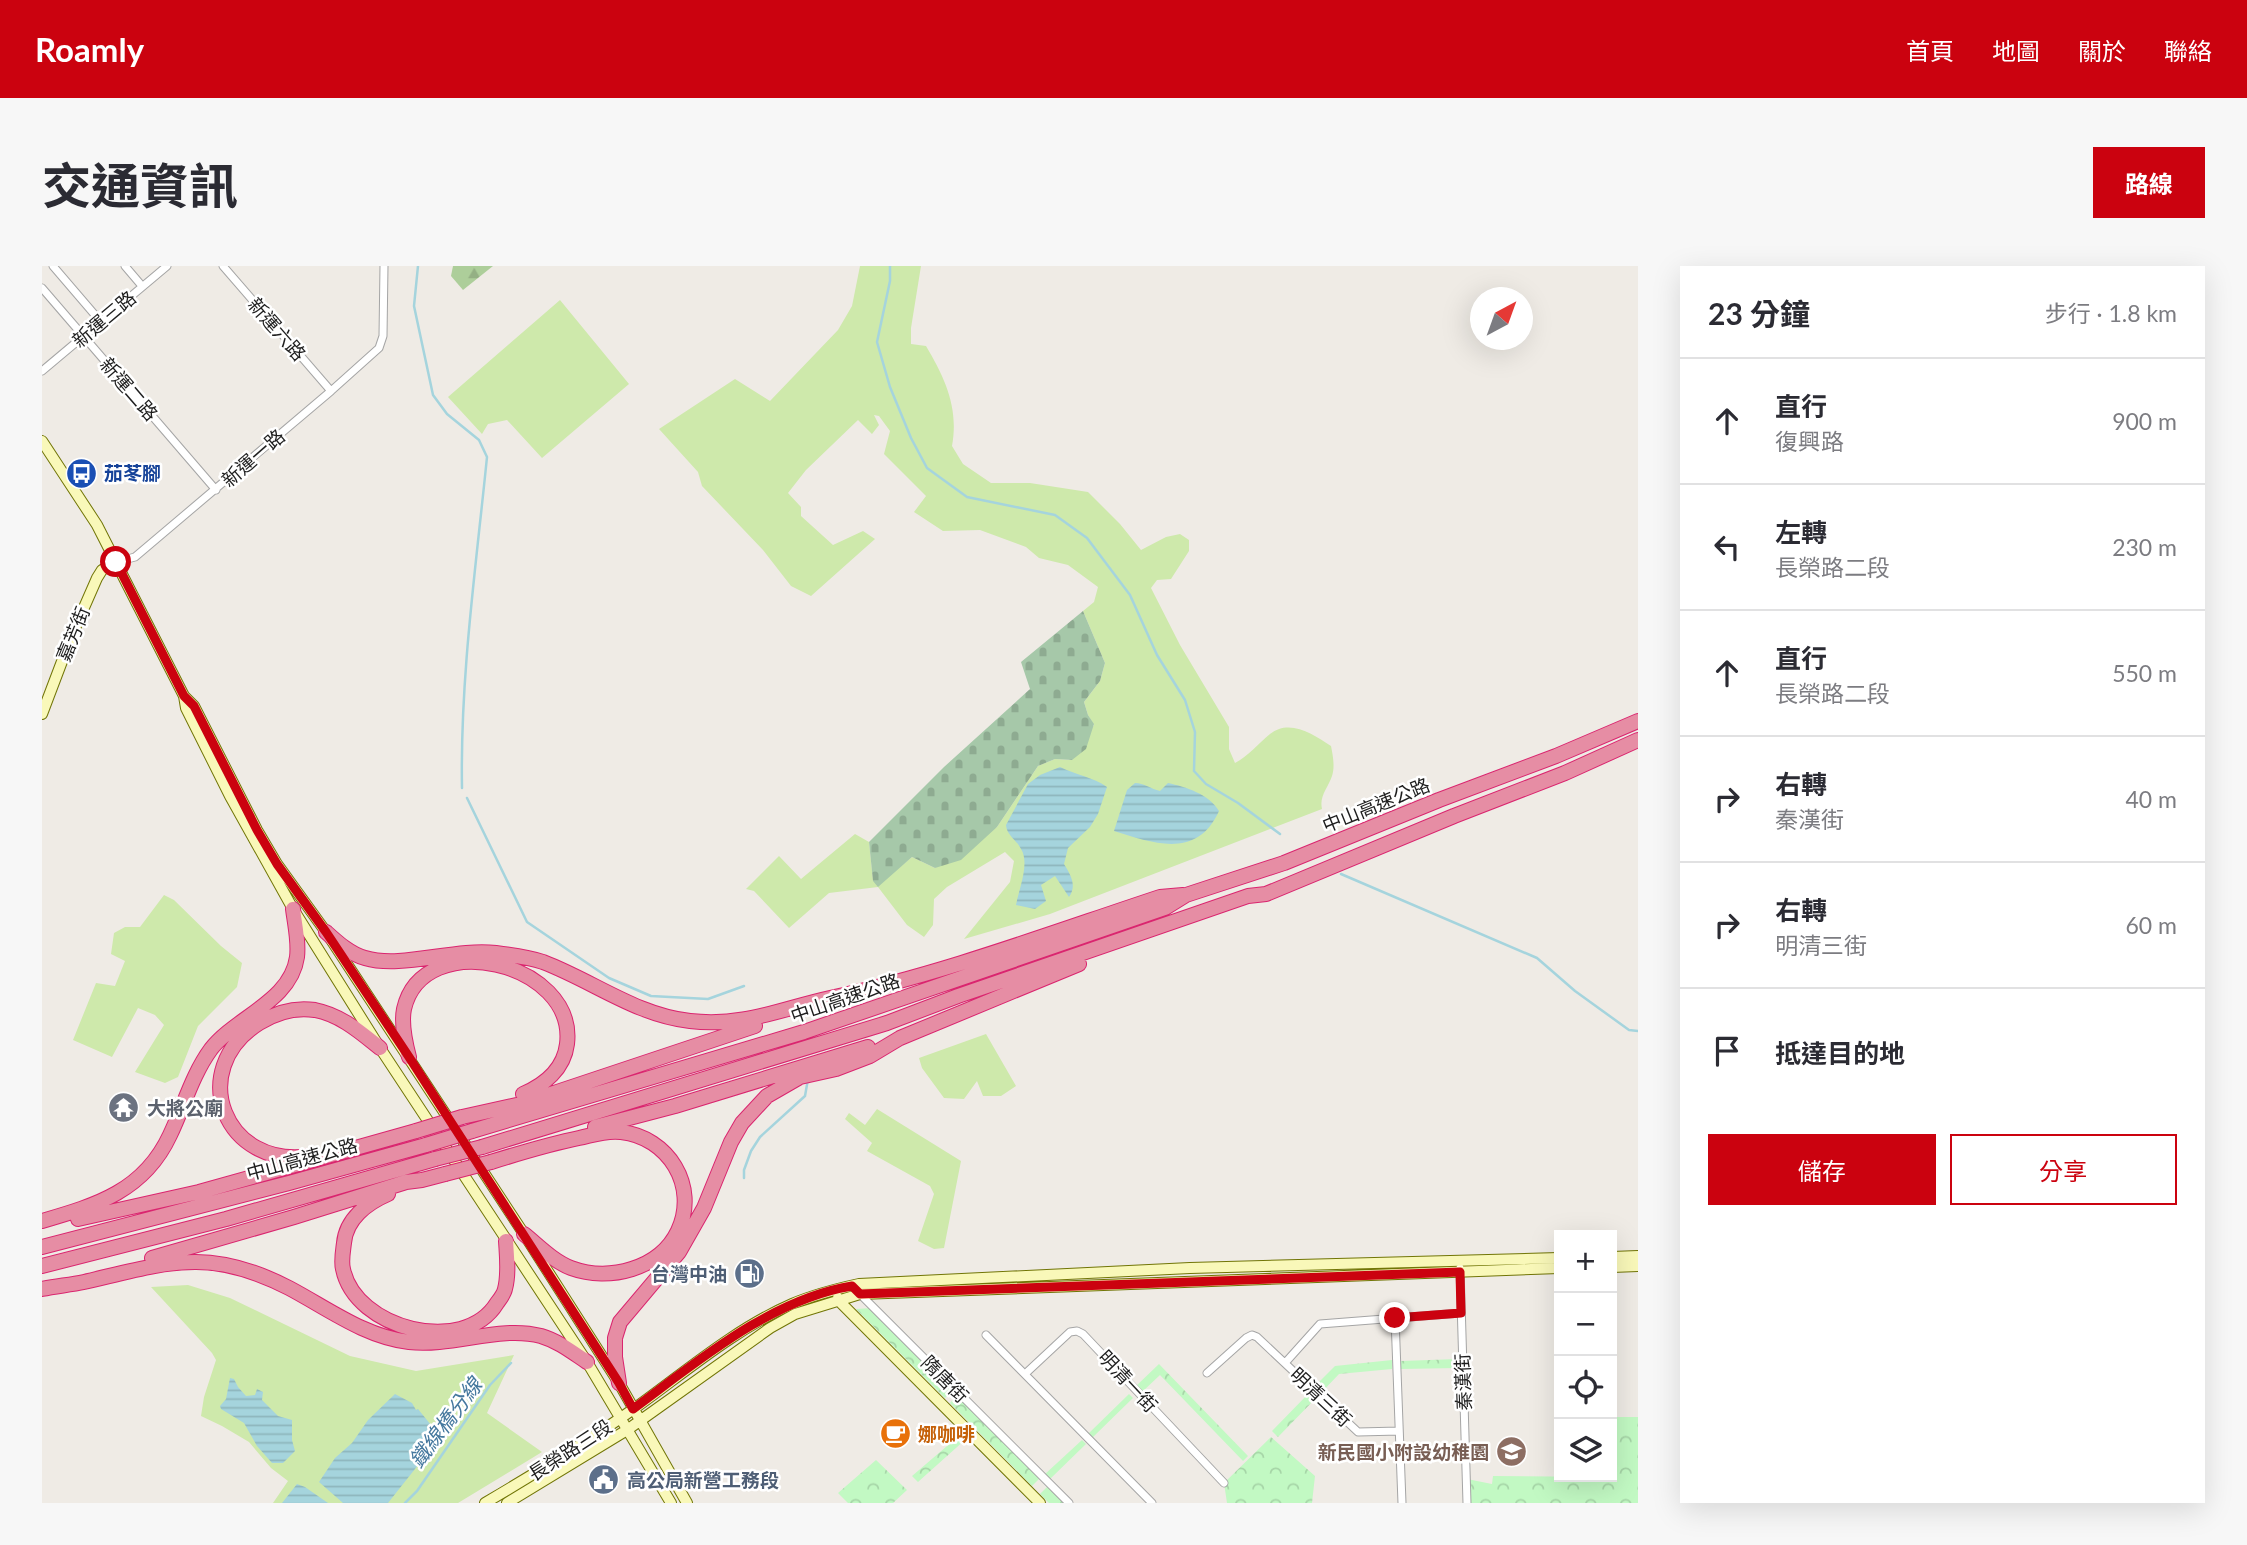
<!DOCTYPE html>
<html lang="zh-TW">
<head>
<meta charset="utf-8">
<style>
	body { margin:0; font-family:Lato,"Noto Sans TC",sans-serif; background:#f7f7f7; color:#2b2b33 }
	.controls { position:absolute; right:21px; bottom:21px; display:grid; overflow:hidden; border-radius:0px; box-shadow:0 7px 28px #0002 }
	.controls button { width:63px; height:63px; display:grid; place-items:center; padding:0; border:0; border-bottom:2px solid #e1e1e2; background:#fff; color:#2b2b33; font:35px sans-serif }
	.compass { position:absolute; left:1428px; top:21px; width:63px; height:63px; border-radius:50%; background:#fff; box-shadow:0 7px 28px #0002; rotate:41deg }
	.stop { position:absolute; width:21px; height:21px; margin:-16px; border:5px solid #cb020f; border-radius:50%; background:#fff }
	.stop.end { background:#cb020f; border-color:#fff; box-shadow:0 2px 7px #0008 }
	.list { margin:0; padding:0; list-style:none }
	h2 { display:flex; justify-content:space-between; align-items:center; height:91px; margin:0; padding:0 28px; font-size:30px }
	h2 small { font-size:23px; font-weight:400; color:#7c7c81 }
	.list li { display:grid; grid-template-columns:46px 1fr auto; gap:21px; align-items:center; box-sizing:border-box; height:126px; padding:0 28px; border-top:2px solid #e1e1e2 }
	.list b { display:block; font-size:26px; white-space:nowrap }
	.list p { margin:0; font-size:23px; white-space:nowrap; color:#7c7c81 }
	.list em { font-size:23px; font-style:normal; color:#7c7c81 }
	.actions { display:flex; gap:14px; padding:21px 28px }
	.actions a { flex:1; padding:16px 0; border:2px solid #cb020f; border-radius:0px; text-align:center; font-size:24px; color:#cb020f }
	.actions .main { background:#cb020f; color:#fff }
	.icon { flex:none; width:38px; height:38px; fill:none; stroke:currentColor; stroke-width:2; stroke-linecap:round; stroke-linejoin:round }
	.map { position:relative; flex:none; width:1596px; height:1237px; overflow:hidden; border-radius:0px }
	header { display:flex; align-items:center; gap:42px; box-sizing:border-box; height:98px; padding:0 35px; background:#cb020f; color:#fff }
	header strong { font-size:33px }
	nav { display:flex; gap:38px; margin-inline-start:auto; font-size:24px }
	.intro { display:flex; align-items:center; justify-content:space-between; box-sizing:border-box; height:168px; padding:0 42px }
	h1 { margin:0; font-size:49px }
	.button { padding:18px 32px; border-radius:0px; background:#cb020f; color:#fff; font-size:24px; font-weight:700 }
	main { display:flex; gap:42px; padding:0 42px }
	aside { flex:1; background:#fff; border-radius:0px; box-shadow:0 7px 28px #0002 }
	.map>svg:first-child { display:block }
	.grass { fill:#cee9ab }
	.forest { fill:url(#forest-firs) }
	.cemetery { fill:url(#cemetery-stones) }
	.park { fill:url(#park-crowns) }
	.water { fill:url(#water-rules) }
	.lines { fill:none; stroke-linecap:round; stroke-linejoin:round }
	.stream { stroke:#a5d4dd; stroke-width:2.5 }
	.street-casing { stroke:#a5a5a5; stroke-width:9 }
	.secondary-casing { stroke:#717506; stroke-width:12 }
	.highway-casing { stroke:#da256f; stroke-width:16 }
	.street { stroke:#fff; stroke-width:7 }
	.secondary { stroke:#f9f8b9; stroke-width:10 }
	.highway { stroke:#e68da4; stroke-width:14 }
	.highway-bridge-casing { stroke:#da256f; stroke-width:16; stroke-linecap:butt }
	.highway-bridge { stroke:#e68da4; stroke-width:14 }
	.route { stroke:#cb020f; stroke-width:9 }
	.labels { text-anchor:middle; stroke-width:5; stroke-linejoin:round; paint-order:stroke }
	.street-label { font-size:19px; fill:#1e1e1e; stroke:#fff }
	.transit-label { font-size:19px; font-weight:bold; fill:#164399; stroke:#fff; text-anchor:start }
	.worship-label { font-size:19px; font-weight:bold; fill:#5b616d; stroke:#fff; text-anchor:start }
	.service-label { font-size:19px; font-weight:bold; fill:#4e5e75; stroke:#fff; text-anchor:end }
	.food-label { font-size:19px; font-weight:bold; fill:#c56008; stroke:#fff; text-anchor:start }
	.education-label { font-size:19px; font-weight:bold; fill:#785e54; stroke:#fff; text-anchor:end }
	.water-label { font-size:21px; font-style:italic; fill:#45789e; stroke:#fff }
</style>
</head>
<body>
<header>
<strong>Roamly</strong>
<nav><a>首頁</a><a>地圖</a><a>關於</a><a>聯絡</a></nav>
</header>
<div class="intro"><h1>交通資訊</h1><a class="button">路線</a></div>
<main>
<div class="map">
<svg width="1596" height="1237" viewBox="0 0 1596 1237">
	<defs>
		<pattern id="forest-firs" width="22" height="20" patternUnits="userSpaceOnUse" patternTransform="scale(1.75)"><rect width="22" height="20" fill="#adce9a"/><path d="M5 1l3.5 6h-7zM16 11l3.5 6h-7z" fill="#94b084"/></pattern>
		<pattern id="cemetery-stones" width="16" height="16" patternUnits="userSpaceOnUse" patternTransform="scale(1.75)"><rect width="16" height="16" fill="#a6c8a9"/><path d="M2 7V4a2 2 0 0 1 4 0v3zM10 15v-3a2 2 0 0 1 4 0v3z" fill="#8eab91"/></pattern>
		<pattern id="park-crowns" width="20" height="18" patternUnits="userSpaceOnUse" patternTransform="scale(1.75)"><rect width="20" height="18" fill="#c2f9c3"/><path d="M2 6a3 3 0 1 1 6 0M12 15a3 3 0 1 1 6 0" fill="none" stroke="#a6d5a7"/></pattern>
		<pattern id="water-rules" width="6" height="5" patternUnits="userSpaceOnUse" patternTransform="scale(1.75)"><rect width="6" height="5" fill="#a5d4dd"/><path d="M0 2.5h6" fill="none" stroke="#8eb6bd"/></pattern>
	</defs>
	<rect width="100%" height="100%" fill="#efebe5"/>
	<path class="grass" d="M818,0H879L869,62V78L884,80C903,112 917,142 910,180L921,198L949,217H988L1046,226L1078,258L1099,284L1124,271L1138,268L1147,274V285L1129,313L1115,314L1109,322L1138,379L1187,461V483L1193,497C1206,490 1216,478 1228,468C1248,452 1272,469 1289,480C1291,490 1293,501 1290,510C1286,522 1277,530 1280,543L1008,648L922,673L968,616L972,595L963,586L905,621L892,633L891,659L882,671L865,659L836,621L787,627L747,662L712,625L704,623L737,590L759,613L813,568L827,576L831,614L858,601L870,591L893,602L955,561L996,500L1013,493L1030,494L1052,459L1046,449L1042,436L1058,415L1063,397L1041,345L1052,336L1056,321L1026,299L997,292L984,281L938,264L901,265L872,246L884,230L842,188L848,165L837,150L832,149L837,159L830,168L816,154L764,204L746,227L759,241V250L791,279L821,265L833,273L769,330L749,320L721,284L660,220L656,206L617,163L693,113L728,135L796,64L810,40Z
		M518,34L587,118L500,192L465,154L446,158L440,168L406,131Z
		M122,629L132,634L179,680L200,697L195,721L156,760L136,811L123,817L93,806L122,759L113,749L96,742L70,791L31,774L54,717L73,720L83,695L69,688L72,667L83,661H98Z
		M944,768L974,820L959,830H941L935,815L922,833L902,832L880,802L877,792Z
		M835,843L919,895L902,982L892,983L876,975L892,928L888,920L825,885L830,877L803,853L807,847L823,859Z
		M146,1019L188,1032L308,1090L374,1105L472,1089L445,1147L500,1186L416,1237H231L246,1215L229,1202L207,1176L180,1160L159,1150L162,1131L174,1094L170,1087L109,1021Z"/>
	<path class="forest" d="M411,0H451L421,24L409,10Z"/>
	<path class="cemetery" d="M1041,345L1063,397L1058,415L1042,436L1046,449L1052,458L1044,483L1030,494L1013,493L996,500L955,561L919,594L893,602L870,591L836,621L831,615L827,576L902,501L988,423L979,396Z"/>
	<path class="park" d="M830,1042L911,1124L903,1132L814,1043Z
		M1416,1093V1102L1359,1103V1095Z
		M1350,1094V1103L1297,1108L1279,1127L1272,1121L1293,1100Z
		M1117,1098L1206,1190L1201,1195L1118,1109L1099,1127L1093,1121Z
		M1267,1127L1273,1133L1236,1171L1230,1165Z
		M1087,1128L1091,1132L1050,1172L1046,1168Z
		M915,1129L998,1212L990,1220L908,1137Z
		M1570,1151H1596V1237H1425V1213L1450,1218L1451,1210L1570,1211Z
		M919,1168L924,1173L876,1216L870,1210Z
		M1229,1171L1273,1210L1270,1237H1185L1182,1217Z
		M1040,1174L1044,1178L1007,1214L1002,1209Z
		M834,1194L865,1224L851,1237H806L796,1227Z
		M1006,1220L1023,1237H1007L998,1228Z"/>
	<path class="water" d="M1018,501C1034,509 1051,511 1065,521L1056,548L1048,561L1026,582L1022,598C1029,609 1035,620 1027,631L1013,610L999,619L1004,635L993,643L974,639C977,623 988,597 979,583C974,573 965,570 964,559L986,518L998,509Z
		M1093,517C1102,517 1109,523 1118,525L1126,517C1144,521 1167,528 1177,545C1155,594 1111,577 1072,565L1085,524Z
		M188,1112L192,1113L196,1121L204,1130L213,1129L215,1123L221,1126L220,1134L236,1150L250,1154V1174L253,1185L241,1197H230L215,1180L202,1157L179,1143L178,1140L184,1133Z
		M353,1128L370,1137L374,1144L376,1143L389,1159L396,1174L346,1237H301L277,1216L293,1192L310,1177L326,1154Z
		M255,1218L263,1221L286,1237H240Z"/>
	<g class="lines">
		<path class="stream" d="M376,0L372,40L391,129L405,148L437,174L445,191C434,301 418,412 420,522
			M848,0V15L835,76L848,121L869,172L885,202L925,231L1013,249L1045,272L1088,329L1115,389L1143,434L1153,466L1152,505L1164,518L1196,537L1238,568
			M425,532L485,656L567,712L609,730L666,733L702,720
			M1299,608L1495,692L1533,725L1587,764L1596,765
			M702,912V904L709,885L718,871L763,830L766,813
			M363,1237L375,1225L448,1119L469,1097"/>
		<defs>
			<path id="street" d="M11,0L59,56
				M83,0L100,20
				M181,0L289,125
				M0,22L174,224
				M0,105L125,0
				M74,296L93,291L289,125L337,82L341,70L342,0
				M1418,1002L1425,1237
				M817,1027L1027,1237
				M1353,1052L1360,1237
				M944,1069L1110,1237
				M1243,1097L1278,1058L1419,1047
				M1165,1107L1204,1072L1210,1069L1215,1071L1316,1166L1357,1165
				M983,1108L1028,1066L1035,1065L1041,1068L1182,1217"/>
			<path id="secondary" d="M0,175L55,259L142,430L144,442L188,530L251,643L338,782L545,1096L629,1237
				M142,430L152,440L215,564L235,598L284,666L482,968L577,1117L645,1237
				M0,448L30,369L55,312L60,304L74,296
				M1570,991L1596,990
				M1570,1001L1596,1000
				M796,1032V1034L998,1237
				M443,1237C494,1207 545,1176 593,1142C643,1106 693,1063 750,1038C771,1029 794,1023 817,1018L1148,1002L1517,992
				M465,1237L585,1164L728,1062L753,1048L818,1028L1517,1002"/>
			<path id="highway" d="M284,666C295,676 308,688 323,692C360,703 412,682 454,687C470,689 486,691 501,696C551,715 594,749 648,755C702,761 738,743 788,732C900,708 1009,667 1118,631L1141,629
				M367,791C363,776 359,758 362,743C381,660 535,696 525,778C522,803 502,819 481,828
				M420,851L479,838L713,760
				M553,861L633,840L826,781
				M430,865L762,766L1123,642L1144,629L1242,597L1397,534L1514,490L1596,455
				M440,881L845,757L916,730L1206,630L1224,628L1412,550L1523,507L1596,474
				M269,890C183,904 143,804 217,757C233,747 253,741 273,744C299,749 318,766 338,782
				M449,896C478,887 507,878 537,872C551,869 564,864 579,866C626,871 657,920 636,965C618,1003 567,1016 529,1002C511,995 497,980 482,968
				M346,928C325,937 304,953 302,977C301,985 299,995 301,1003C313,1063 422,1091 455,1037C458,1033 462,1028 463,1023C467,1008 465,991 464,975
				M36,953L157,926L374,865
				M0,955C55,939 102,925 128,869C142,840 150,809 169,783C194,751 249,735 255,691C257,675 253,659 251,643
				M0,981L247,917L384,879
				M110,992L252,951L364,916L380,914L403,908
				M0,1000L184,953L393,893
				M0,1023C14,1020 28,1019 42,1016C124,997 166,980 247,1022C285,1042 323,1071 367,1076C411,1081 458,1059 499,1070C516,1075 530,1086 545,1096
				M577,1117L573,1091V1072L578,1056L637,986L662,942L689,876L700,857L725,830L758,811L794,803L828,790L858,772L1037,698"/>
		</defs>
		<use href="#street" class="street-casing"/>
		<use href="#secondary" class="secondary-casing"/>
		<use href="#highway" class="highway-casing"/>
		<use href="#street" class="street"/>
		<use href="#secondary" class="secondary"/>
		<use href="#highway" class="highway"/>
		<defs>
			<path id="highway-bridge" d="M374,865L420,851
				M384,879L430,865
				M393,893L440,881
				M403,908L449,896"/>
		</defs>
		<use href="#highway-bridge" class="highway-bridge-casing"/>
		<use href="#highway-bridge" class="highway-bridge"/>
	</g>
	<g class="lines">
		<path class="route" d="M74,296L142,430L152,440L215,564L235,598L284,666L367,791L577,1117L591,1143C655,1096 729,1033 810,1020L818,1028L1418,1006L1419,1047L1353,1052"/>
	</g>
	<defs>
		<symbol id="bus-disc" viewBox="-11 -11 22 22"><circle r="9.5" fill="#1a4fb4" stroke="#fff"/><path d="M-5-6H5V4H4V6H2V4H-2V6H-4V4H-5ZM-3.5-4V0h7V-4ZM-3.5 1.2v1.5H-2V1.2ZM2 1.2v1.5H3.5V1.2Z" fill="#fff"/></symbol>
		<symbol id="temple-disc" viewBox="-11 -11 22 22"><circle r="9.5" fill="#6b7280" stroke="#fff"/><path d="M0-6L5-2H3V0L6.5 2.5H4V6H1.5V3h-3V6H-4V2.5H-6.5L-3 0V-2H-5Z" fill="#fff"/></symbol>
		<symbol id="fuel-disc" viewBox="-11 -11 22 22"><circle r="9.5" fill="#5c6f8a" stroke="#fff"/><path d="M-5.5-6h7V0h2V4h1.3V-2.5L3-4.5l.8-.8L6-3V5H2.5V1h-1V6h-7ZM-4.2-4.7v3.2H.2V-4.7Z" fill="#fff"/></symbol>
		<symbol id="cafe-disc" viewBox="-11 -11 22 22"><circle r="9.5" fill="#e8710a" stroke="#fff"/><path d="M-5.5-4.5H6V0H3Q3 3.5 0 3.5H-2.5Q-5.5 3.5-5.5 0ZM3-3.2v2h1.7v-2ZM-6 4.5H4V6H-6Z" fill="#fff"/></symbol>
		<symbol id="school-disc" viewBox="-11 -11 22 22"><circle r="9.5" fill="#8d6e63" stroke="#fff"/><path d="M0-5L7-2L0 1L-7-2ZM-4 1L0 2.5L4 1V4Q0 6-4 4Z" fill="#fff"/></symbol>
		<symbol id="civic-disc" viewBox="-11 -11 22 22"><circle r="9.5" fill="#5c6f8a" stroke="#fff"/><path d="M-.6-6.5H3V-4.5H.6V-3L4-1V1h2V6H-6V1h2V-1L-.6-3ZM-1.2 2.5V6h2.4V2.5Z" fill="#fff"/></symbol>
	</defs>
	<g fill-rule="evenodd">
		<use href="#bus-disc" x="22" y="190" width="35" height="35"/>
		<use href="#temple-disc" x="64" y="824" width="35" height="35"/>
		<use href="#fuel-disc" x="690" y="990" width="35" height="35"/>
		<use href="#cafe-disc" x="836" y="1150" width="35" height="35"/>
		<use href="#school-disc" x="1452" y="1168" width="35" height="35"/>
		<use href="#civic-disc" x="544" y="1196" width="35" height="35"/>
	</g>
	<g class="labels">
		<g class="street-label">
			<text transform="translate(62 53) rotate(-40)" y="7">新運三路</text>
			<text transform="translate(235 63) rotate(49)" y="7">新運六路</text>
			<text transform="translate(87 123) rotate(49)" y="7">新運二路</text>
			<text transform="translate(211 192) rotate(-41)" y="7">新運一路</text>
			<text transform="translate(31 368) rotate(-68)" y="7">嘉芳街</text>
			<text transform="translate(1334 539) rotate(-22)" y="7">中山高速公路</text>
			<text transform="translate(803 732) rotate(-19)" y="7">中山高速公路</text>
			<text transform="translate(260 893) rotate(-15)" y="7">中山高速公路</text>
			<text transform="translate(903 1113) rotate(45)" y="7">隋唐街</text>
			<text transform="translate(1086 1115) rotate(47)" y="7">明清一街</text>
			<text transform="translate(1421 1116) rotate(-92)" y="7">秦漢街</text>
			<text transform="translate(1279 1131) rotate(43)" y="7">明清三街</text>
			<text transform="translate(528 1184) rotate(-33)" y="7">長榮路三段</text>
		</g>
		<g class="transit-label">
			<text x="62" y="214">茄苳腳</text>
		</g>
		<g class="worship-label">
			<text x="105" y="849">大將公廟</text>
		</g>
		<g class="service-label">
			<text x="685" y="1015">台灣中油</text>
			<text x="585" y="1221" text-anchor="start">高公局新營工務段</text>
		</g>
		<g class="food-label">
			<text x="876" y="1175">娜咖啡</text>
		</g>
		<g class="education-label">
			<text x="1447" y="1193">新民國小附設幼稚園</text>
		</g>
		<g class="water-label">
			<text transform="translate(404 1157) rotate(-53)" y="7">鐵線橋分線</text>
		</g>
	</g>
</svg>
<div class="controls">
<button>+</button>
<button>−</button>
<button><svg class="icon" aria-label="locate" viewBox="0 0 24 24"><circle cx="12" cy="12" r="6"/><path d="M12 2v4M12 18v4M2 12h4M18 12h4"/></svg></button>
<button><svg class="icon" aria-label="layers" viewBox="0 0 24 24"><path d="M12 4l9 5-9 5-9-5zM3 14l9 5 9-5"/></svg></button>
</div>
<svg class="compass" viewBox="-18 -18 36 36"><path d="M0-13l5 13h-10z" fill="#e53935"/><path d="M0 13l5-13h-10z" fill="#7c7c81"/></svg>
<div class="stop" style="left:74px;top:296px"></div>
<div class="stop end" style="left:1353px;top:1052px"></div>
</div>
<aside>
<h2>23 分鐘<small>步行 · 1.8 km</small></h2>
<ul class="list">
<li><svg class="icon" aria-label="ahead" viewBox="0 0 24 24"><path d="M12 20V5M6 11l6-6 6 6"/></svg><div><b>直行</b><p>復興路</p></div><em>900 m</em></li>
<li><svg class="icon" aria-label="left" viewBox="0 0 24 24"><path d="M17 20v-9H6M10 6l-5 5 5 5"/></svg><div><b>左轉</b><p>長榮路二段</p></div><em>230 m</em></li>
<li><svg class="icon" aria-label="ahead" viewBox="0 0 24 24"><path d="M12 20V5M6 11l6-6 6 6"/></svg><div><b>直行</b><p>長榮路二段</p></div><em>550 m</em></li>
<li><svg class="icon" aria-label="right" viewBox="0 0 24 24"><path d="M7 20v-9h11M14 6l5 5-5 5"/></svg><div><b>右轉</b><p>秦漢街</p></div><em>40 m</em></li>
<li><svg class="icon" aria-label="right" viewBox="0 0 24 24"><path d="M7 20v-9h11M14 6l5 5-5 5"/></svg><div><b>右轉</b><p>明清三街</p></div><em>60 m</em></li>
<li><svg class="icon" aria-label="arrive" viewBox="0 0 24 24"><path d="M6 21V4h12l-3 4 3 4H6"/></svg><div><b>抵達目的地</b></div></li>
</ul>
<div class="actions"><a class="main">儲存</a><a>分享</a></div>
</aside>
</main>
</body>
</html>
